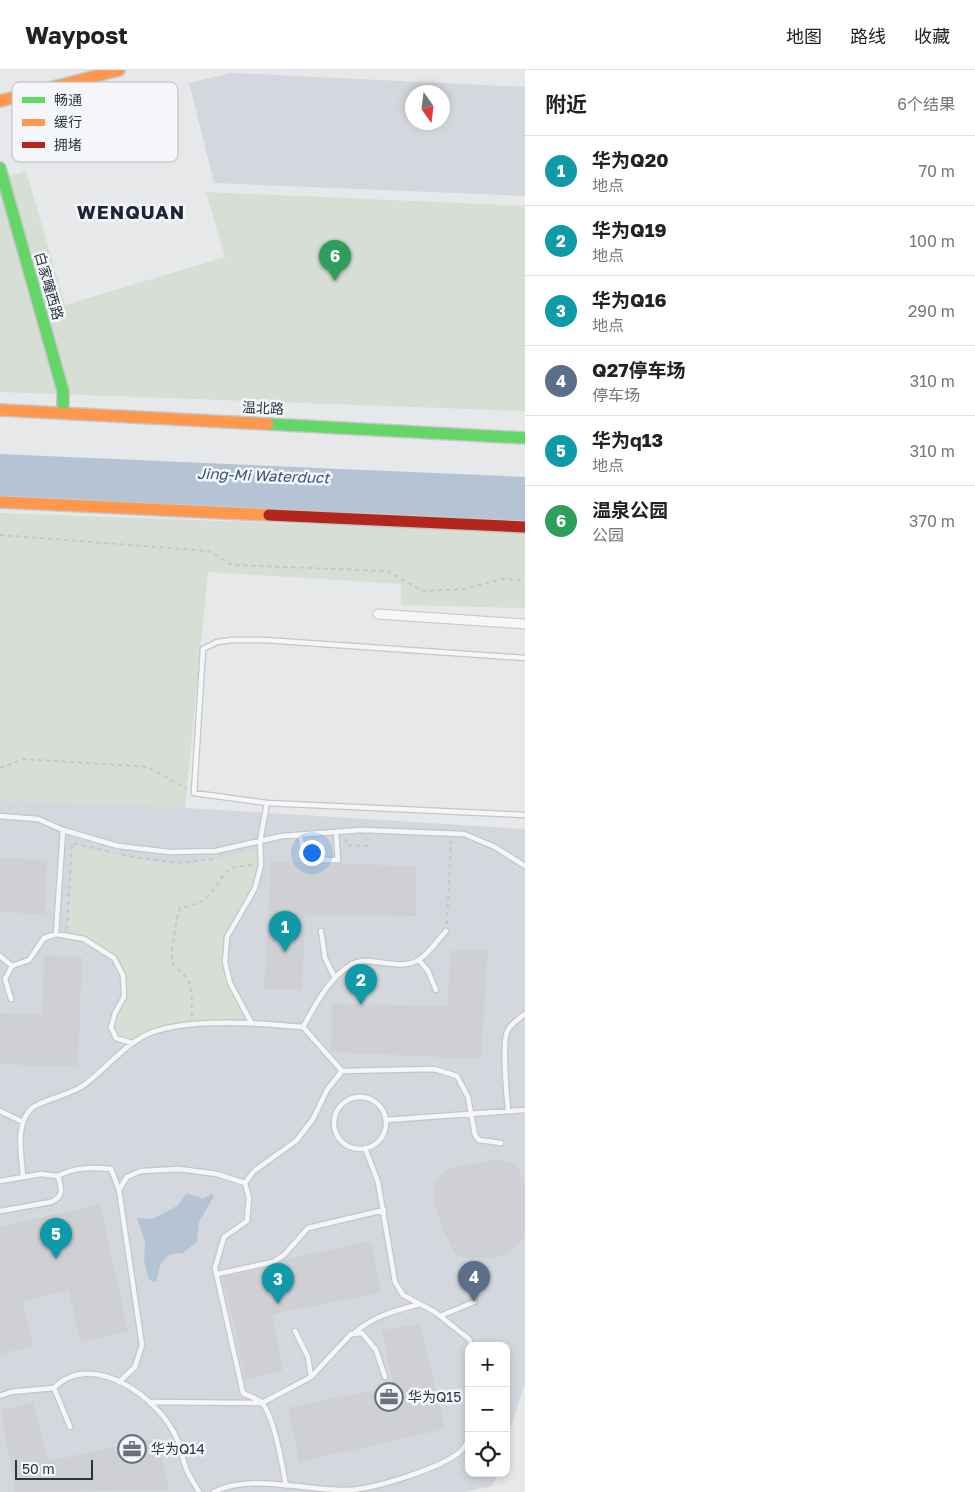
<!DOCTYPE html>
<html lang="zh">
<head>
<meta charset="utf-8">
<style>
	body { margin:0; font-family:"Golos Text","Noto Sans SC",sans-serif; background:#f2f2f2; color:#222 }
	.controls { position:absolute; right:15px; bottom:15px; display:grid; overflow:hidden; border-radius:10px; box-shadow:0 2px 8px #0003 }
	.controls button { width:45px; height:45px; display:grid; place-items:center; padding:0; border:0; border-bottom:1px solid #e0e0e0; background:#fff; color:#222; font:25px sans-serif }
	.compass { position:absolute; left:405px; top:15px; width:45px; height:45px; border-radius:50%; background:#fff; box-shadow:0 2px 8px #0003; rotate:166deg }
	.scale { position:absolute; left:15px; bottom:12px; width:78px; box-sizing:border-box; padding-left:5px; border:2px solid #2b3445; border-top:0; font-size:14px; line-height:18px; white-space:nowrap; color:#2b3445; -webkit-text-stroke:4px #f4f6f9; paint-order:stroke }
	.you { position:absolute; left:311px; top:782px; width:18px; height:18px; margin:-12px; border:4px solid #fff; border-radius:50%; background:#1a73e8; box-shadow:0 0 0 8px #1a73e833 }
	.badge { display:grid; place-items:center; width:32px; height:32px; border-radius:50%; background:#6c737f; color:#fff; font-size:16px; font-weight:700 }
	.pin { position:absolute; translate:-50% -41px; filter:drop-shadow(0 1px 2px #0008) }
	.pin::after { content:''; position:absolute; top:26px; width:18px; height:15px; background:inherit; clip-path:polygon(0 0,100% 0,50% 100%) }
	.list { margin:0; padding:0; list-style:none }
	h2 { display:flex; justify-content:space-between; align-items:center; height:65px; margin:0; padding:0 20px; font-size:21px }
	h2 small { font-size:16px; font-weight:400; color:#767676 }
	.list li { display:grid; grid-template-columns:32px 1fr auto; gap:15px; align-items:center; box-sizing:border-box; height:70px; padding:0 20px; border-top:1px solid #e0e0e0 }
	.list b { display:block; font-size:19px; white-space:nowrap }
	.list p { margin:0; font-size:16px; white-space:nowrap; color:#767676 }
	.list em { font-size:16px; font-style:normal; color:#767676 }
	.icon { flex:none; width:28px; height:28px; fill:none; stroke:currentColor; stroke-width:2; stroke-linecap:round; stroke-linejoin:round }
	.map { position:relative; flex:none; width:525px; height:1422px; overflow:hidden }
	header { display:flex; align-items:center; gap:30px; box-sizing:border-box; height:70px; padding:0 25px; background:#fff; border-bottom:1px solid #e0e0e0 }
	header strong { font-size:24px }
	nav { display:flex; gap:28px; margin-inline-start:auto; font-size:18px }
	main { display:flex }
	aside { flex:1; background:#fff }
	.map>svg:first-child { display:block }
	.built { fill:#d4d7dd; fill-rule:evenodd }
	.green { fill:#d6ded6 }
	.water { fill:#b4c4d5 }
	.building { fill:#ced0d3 }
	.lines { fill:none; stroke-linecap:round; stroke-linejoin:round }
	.lane-casing { stroke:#c4c6c8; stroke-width:7 }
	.street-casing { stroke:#c4c6c8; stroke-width:11 }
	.fast-casing { stroke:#c4c6c8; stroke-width:14 }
	.slow-casing { stroke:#c4c6c8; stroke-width:14 }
	.jam-casing { stroke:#c4c6c8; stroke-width:14 }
	.path { stroke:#c5c6ca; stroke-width:2; stroke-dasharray:4 4; stroke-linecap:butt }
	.lane { stroke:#f5f6f7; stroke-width:4.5 }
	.street { stroke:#f5f6f7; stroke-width:9 }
	.fast { stroke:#63d668; stroke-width:11 }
	.slow { stroke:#ff974d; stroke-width:11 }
	.jam { stroke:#b3261e; stroke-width:11 }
	.labels { text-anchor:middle; stroke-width:5; stroke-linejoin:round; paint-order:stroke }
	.street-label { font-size:14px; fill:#2b3445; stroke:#f4f6f9 }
	.poi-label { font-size:14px; fill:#2b3445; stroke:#f4f6f9; text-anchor:start }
	.water-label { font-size:15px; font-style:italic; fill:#34527a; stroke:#f4f6f9 }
	.district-label { font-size:19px; font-weight:bold; letter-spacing:1px; fill:#1d2536; stroke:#f4f6f9 }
	.key { fill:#f4f6f9; stroke:#b8bcc3; stroke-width:1 }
	.key-label { font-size:14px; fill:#2b3445 }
</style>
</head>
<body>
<header>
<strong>Waypost</strong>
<nav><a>地图</a><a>路线</a><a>收藏</a></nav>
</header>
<main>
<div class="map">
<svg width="525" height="1422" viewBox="0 0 525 1422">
	<rect width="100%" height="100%" fill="#e6e8ea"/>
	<path class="built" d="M231,3L525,17V126L214,113L189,13ZM412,22H442V52H412Z
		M0,730L172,737L525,759V1312L506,1373V1276H469V1403H497L493,1416L465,1422H0Z"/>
	<path class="green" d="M26,101L65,235L225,187L206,122L525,136V341L0,322V110Z
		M0,443L525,462V538L401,535V514L208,502L185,738L0,730Z
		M72,773C105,782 143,793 177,793C206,792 233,785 261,779C261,793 260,805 255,817C245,844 220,864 226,894C230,916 242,935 252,954C209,954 170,949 132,973L116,968L111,957C115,948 121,938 123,928C133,888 92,877 67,858Z"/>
	<path class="water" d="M0,384L525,407V454L0,430Z
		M187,1123L203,1129L211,1124L214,1126L199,1152L197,1172L183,1183L170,1184L161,1193L156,1212L149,1210L144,1190L145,1172L137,1148L152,1149L177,1136Z"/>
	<path class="building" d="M0,788L47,790L45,844L0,842Z
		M271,792L416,796V846L305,845L302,919H264Z
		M488,880L481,989L331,982L332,934L448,936L450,881Z
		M44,886L82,887L78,997L0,994V943L42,945Z
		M496,1090L510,1092L519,1100L525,1113V1167L509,1183L489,1188H466L456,1184L443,1161L434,1133V1115L441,1104L452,1098Z
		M100,1134L128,1261L80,1272L69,1220L23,1231L33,1276L0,1284V1157Z
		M371,1171L381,1223L272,1244L283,1300L246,1310L223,1207L274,1196L286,1189Z
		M420,1254L445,1359L299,1392L288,1338L393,1316L382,1260Z
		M33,1332L48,1391L158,1368L169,1420L15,1422L1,1340Z"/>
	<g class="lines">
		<defs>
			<path id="lane" d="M525,588L265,570H232L217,572L203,579L194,723L267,733L525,745
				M0,746L38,749L63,760L118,776L170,782L216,781L282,766L362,760L464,764L495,777L525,796
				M300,765L305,790H338L336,763
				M321,861L325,888L335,908
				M56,864L63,760
				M0,886L12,896L29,890L44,868L56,864L84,869L114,888L123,905L124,927L115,943L111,957L116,968L132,973
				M419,890L428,901L436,920
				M11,929L5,909L12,896
				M252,954L230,913L225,892L227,867L255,818L261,795L260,771L267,733
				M303,957L342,1001L434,999L457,1006L468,1027L475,1065L479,1070L501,1073
				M334 1053a26 26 0 1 1 52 0a26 26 0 1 1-52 0Z
				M0,1041L23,1052
				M508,1041C507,1026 501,971 508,960C512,953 518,949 525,944
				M386,1050L525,1040
				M365,1078L378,1112L395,1212L403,1225L435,1242L469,1269L472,1276
				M58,1106C75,1097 92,1097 111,1099L119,1120L142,1275L135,1297L119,1312
				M23,1107C22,1086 14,1054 32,1038C40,1031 70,1025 84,1015C104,1001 120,979 142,967C178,946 262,953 303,957C315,936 328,909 349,896C369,882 399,904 420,889C430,882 438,870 446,861
				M0,1111L41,1104L58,1106C62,1119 64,1126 51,1132L0,1141
				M245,1113L249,1128L247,1151L224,1167L215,1198L243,1323C248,1326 256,1328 261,1332C274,1344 283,1398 286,1416
				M119,1120L127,1107L141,1101L179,1099L217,1104L245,1113L254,1101L296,1071L313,1049L327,1020L342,1001
				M217,1204L273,1192L284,1185L308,1158L384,1140
				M440,1246L474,1232
				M295,1261L308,1287L311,1307
				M353,1264C373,1246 394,1241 420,1234
				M54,1318C92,1279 160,1328 177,1369C182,1378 182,1389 186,1398C189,1407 195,1414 199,1422
				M0,1326L11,1322L54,1318L70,1357
				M151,1332L262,1333L311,1307L351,1264L362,1263L376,1280L385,1307
				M214,1422C249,1403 307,1421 346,1420C372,1420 442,1398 461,1381C464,1378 467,1372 469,1368"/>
			<path id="street" d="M378,544L525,554"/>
			<path id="fast" d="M0,98L63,321V342
				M268,354L525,368"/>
			<path id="slow" d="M0,31L119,0
				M0,340L268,354
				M0,432L269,445"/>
			<path id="jam" d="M269,445L525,457"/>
		</defs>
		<use href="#lane" class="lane-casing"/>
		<use href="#street" class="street-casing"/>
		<use href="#fast" class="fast-casing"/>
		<use href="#slow" class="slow-casing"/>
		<use href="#jam" class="jam-casing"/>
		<path class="path" d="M0,465L209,481L232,495L387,501L423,521L465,519L501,509L525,510
			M0,698L24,689L148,697L187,719
			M346,769V775L367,776L368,768
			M122,785L176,793L217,789
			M447,854L451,771
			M67,859L72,773L110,782
			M192,946C191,936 193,921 189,911C186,905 177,900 173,894C169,888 177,845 180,838C189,836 199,834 206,828C228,808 216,796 254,795"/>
		<use href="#lane" class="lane"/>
		<use href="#street" class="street"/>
		<use href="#fast" class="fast"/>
		<use href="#slow" class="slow"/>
		<use href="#jam" class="jam"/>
	</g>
	<defs>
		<symbol id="office-ring" viewBox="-11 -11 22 22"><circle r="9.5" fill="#f4f6f9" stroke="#6c737f" stroke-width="1.5"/><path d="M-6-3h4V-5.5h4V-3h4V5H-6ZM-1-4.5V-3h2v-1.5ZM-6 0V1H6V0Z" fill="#6c737f"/></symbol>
	</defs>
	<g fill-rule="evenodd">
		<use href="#office-ring" x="373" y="1311" width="32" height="32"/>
		<use href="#office-ring" x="116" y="1363" width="32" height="32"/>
	</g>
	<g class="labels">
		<g class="street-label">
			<text transform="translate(49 216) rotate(74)" y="5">白家疃西路</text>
			<text transform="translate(263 338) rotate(3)" y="5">温北路</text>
		</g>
		<g class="poi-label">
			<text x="408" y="1332">华为Q15</text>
			<text x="151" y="1384">华为Q14</text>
		</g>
		<g class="water-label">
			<text transform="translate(263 406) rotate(2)" y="5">Jing-Mi Waterduct</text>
		</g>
		<g class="district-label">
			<text x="131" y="149">WENQUAN</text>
		</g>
	</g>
	<rect x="12" y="12" width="166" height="80" rx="8" class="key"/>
	<rect x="22" y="27" width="23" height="6" fill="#63d668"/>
	<rect x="22" y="49" width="23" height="7" fill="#ff974d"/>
	<rect x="22" y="72" width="23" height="6" fill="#b3261e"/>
	<g class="key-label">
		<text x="54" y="35">畅通</text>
		<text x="54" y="57">缓行</text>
		<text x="54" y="80">拥堵</text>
	</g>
</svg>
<div class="controls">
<button>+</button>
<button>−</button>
<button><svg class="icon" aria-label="locate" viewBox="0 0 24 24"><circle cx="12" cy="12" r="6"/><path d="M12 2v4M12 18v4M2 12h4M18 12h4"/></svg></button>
</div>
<svg class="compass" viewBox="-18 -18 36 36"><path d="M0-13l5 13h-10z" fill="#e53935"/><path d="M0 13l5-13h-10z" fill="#767676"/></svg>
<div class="scale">50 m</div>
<div class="you"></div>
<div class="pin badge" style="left:285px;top:882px;background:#0f9aa8">1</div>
<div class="pin badge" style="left:361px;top:935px;background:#0f9aa8">2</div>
<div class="pin badge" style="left:278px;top:1234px;background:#0f9aa8">3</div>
<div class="pin badge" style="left:474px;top:1232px;background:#5c6f8a">4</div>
<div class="pin badge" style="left:56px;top:1189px;background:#0f9aa8">5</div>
<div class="pin badge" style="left:335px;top:211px;background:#2e9e5b">6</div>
</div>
<aside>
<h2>附近<small>6个结果</small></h2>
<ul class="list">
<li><span class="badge" style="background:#0f9aa8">1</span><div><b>华为Q20</b><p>地点</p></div><em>70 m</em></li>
<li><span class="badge" style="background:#0f9aa8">2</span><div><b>华为Q19</b><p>地点</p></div><em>100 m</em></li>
<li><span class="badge" style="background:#0f9aa8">3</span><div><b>华为Q16</b><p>地点</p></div><em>290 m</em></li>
<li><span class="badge" style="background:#5c6f8a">4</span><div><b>Q27停车场</b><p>停车场</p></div><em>310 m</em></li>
<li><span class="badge" style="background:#0f9aa8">5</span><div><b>华为q13</b><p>地点</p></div><em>310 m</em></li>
<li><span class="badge" style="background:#2e9e5b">6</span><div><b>温泉公园</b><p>公园</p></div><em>370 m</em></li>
</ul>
</aside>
</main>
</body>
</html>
